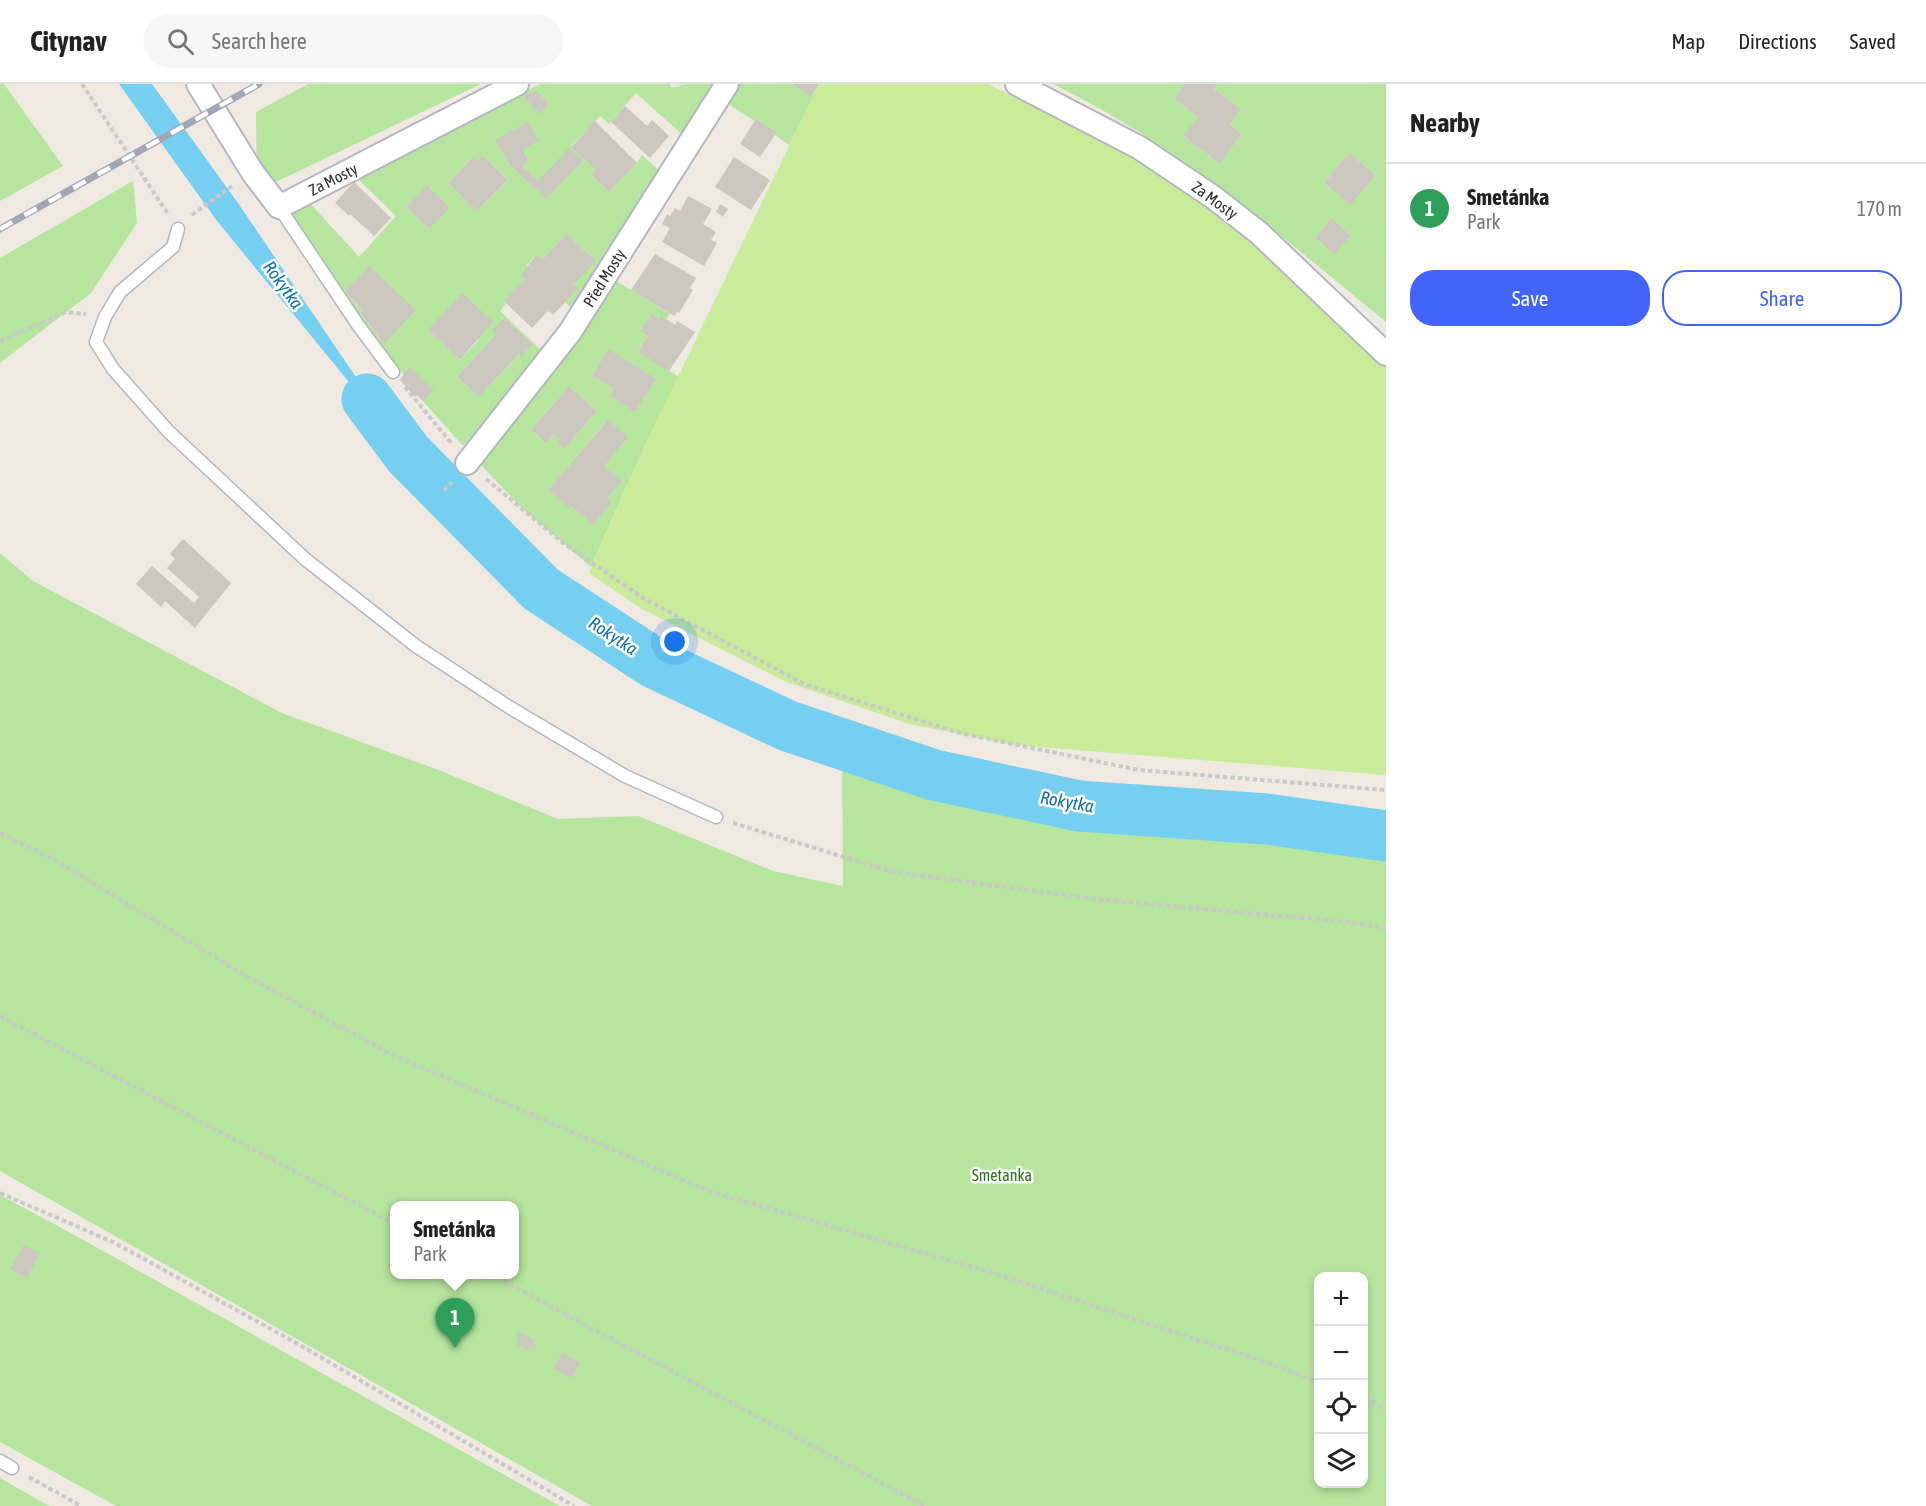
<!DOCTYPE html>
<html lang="en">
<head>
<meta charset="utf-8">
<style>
	body { margin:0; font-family:"Asap Condensed",sans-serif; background:#f6f6f6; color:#222 }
	.controls { position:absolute; right:18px; bottom:18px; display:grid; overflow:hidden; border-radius:12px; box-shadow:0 3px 9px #0003 }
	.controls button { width:54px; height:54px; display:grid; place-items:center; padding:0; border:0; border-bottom:2px solid #e0e0e0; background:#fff; color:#222; font:30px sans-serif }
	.you { position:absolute; left:675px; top:558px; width:21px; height:21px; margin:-15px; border:4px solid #fff; border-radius:50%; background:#1a73e8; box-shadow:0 0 0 9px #1a73e833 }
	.badge { display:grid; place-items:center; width:39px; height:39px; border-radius:50%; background:#4264fb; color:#fff; font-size:20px; font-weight:700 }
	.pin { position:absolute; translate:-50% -50px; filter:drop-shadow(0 2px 3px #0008) }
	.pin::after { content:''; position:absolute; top:32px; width:21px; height:18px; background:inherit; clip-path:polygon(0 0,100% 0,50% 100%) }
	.popup { position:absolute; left:390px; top:1117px; width:129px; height:78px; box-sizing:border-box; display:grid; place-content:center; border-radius:12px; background:#fff; filter:drop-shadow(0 2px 4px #0005); font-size:20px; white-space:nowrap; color:#767676 }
	.popup b { font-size:22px; color:#222 }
	.popup::after { content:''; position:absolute; left:50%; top:100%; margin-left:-12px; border:12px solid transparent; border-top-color:#fff }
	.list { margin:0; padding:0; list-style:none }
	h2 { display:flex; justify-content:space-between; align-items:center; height:78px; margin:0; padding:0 24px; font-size:26px }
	h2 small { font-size:20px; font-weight:400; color:#767676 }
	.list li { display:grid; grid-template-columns:39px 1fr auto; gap:18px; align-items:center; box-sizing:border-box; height:90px; padding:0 24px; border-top:2px solid #e0e0e0 }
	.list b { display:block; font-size:22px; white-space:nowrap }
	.list p { margin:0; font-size:20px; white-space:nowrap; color:#767676 }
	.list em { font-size:20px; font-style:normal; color:#767676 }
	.actions { display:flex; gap:12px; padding:18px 24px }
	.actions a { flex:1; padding:14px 0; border:2px solid #4264fb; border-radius:24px; text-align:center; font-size:21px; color:#4264fb }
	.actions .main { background:#4264fb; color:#fff }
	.icon { flex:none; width:33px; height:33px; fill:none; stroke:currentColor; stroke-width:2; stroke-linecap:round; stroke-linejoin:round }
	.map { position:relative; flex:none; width:1386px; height:1422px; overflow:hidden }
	header { display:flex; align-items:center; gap:36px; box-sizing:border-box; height:84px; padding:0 30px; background:#fff; border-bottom:2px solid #e0e0e0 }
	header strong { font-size:28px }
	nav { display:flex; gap:33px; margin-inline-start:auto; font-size:21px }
	.search { width:420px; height:54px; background:#f6f6f6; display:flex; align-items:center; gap:15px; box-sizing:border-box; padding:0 21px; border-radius:33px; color:#767676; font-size:22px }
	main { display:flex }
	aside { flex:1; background:#fff }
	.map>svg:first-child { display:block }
	.green { fill:#b6e59e; fill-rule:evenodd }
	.pitch { fill:#c9ec9a }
	.water { fill:#75cff0 }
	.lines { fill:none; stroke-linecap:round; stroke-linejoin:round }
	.river { stroke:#75cff0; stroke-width:51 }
	.building { fill:#cbc7bf }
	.lane-casing { stroke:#b4b7c1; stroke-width:15 }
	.street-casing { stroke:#b4b7c1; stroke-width:26 }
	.path { stroke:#c9c9c9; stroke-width:4; stroke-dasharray:4.5 3; stroke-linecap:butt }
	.lane { stroke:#fff; stroke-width:12 }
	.street { stroke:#fff; stroke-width:22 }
	.rail-casing { stroke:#a3a6b8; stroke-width:7 }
	.rail { stroke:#fff; stroke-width:4.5; stroke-dasharray:14; stroke-linecap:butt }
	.labels { text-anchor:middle; stroke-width:5; stroke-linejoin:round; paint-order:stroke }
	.street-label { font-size:16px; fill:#2e2e2e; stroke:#fff }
	.park-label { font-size:16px; fill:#2c6e1b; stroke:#fff }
	.water-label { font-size:18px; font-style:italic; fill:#0d6fa3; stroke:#fff }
</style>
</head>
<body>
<header>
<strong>Citynav</strong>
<div class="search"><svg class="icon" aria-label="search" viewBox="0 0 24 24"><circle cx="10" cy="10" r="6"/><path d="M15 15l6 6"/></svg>Search here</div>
<nav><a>Map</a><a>Directions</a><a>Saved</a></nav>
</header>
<main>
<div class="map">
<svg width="1386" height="1422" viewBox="0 0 1386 1422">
	<rect width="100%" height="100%" fill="#efe9e1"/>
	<path class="green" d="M0,0H4L63,82L0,117Z
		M308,0H481L257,107L256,28Z
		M540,0H670L672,4L684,0H719L686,54L636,9L609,40L600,32L571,62L595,86L591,91L609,108L637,79L642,71L663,90L575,228L565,218L577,206L573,201L595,176L566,150L542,176L536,171L526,182L528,184L525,195L504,217L506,219L500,227L543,268L463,362L423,317L286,130L309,118L359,173L396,132L357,94ZM536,6L549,19L540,29L525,13ZM495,56L539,57L523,66L529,78L522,82L538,97L583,77L546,115L509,80ZM483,71L508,96L477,127L448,99L473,73L477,77ZM427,102L449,123L429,145L406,123ZM369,182L384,260L360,228L362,225L345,208ZM504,234L533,260L521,272L519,270L479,313L457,293L496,250ZM428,246L478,254L479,256L460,276Z
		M736,0H792L811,13L820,0L789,61L775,51L776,48L757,35L755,37L725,18Z
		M1053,0H1184L1174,15L1198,33L1184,53L1220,80L1242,50L1230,40L1241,25L1214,5L1217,0H1386V238C1278,150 1179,61 1053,0ZM1349,69L1376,91L1351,121L1324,99ZM1331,134L1351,151L1335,171L1315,154Z
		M133,97L137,139L91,209L0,279V174Z
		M613,195L670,230L666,236L659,235L652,230L641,247L648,252L638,267L679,293L645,361L591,483L522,424L478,378L558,283L556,280ZM608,265L635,327L610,312L614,305L592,292ZM569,302L597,327L564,365L557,359L560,355L554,350L546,359L531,346ZM607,337L604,382L621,397L607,414L612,419L593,441L571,422L569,423L548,406Z
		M0,469L33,497L282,629L441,687L558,735L638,732L773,787L843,802L842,675L924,701L1085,735L1312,752L1386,760V1422H592L0,1087ZM395,1122H515V1190H395ZM1318,1192H1364V1400H1318Z
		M0,1111L69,1148L560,1422H116L0,1358Z
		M0,1394L49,1422H0Z"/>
	<path class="pitch" d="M819,0H988L1163,86L1230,134L1347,248L1386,279V691L1015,661L909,640L784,597L642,525L589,489L645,361Z"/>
	<path class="water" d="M119,0H152L238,119L408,370L217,137Z"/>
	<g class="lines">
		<path class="river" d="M367,315L408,370L541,505L654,579L788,642L934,691L1079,722L1266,735L1386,752"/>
	</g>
	<path class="building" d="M792,0H819L811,13Z
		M1184,0H1217L1214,5L1241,25L1230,40L1242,50L1220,80L1183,52L1198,33L1174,15Z
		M536,6L549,19L540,30L524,13Z
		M625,22L647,42L652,36L669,52L650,74L611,38Z
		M756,35L777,48L760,73L740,60Z
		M595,37L637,79L609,108L591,91L595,86L571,63Z
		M528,38L539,57L523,66L529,78L522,82L538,97L569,64L583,77L546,115L509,80L495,56Z
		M1349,69L1376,91L1351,121L1324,99Z
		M483,71L508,96L477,127L448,99L473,73L477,77Z
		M734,73L770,96L751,126L715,103Z
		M354,98L391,134L374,152L350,130L349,132L335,119Z
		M427,101L450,124L429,145L406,123Z
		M688,112L712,125L703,140L716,148L711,156L717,159L704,182L662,158L670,144L662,140L667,130L670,132L675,124L680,127Z
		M720,120L728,125L723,133L716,128Z
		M1331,134L1351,151L1335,171L1315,154Z
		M566,150L596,177L573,201L578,205L553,231L548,227L532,244L504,217L525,195L521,191L536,171L542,176Z
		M655,170L696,194L690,204L693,206L679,229L677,228L674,232L631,206Z
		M369,182L416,226L384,260L360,228L362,225L345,208Z
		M462,209L493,238L460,276L428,246Z
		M652,230L659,235L661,232L675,241L677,237L695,248L669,287L638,268L648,252L640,247Z
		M504,234L533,260L521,273L519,270L479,313L457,293L496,250L492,246Z
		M608,265L656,295L635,328L610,312L614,305L592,292Z
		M409,283L434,305L423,317L417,311L415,313L400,296Z
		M569,302L597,327L564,365L557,359L560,355L554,350L546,359L531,346Z
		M608,336L628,353L604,382L622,397L607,414L612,419L593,441L571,422L569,424L548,406Z
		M183,455L231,499L195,544L165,517L161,523L136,500L152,482L194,519L199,513L167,484L175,475L170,470Z
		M24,1161L40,1169L27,1194L10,1185Z
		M518,1247L534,1256L533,1258L536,1261L534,1266L531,1263L529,1267L517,1261L519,1254L516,1252Z
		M562,1269L580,1279L572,1294L554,1285Z"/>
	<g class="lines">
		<defs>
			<path id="lane" d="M279,123L358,241L393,288
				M178,145L173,163L120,208L105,233L96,258L113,285L169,348L305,475L416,562L509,623L625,692L716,733
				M0,1377L12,1384"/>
			<path id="street" d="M198,0L253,89L279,123L517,0
				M1017,0L1140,64L1213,113L1259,149L1386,270
				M467,379L570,248L727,0"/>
		</defs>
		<use href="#lane" class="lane-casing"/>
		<use href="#street" class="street-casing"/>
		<path class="path" d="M82,0L168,130
			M192,131L232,102
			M0,257L66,228L86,230
			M405,303L452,360
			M486,395L562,458L643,514L804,600L960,649L1139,686L1386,706
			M444,407L452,398
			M733,739L893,788L1103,816L1349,838L1386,844
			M0,749L55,776L246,892L393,971L709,1107L990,1188L1272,1280L1318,1298
			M0,932L395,1140
			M0,1109L115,1159L300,1261L574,1422
			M490,1190L925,1422
			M1364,1315L1378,1320L1386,1327
			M29,1393L81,1422"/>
		<use href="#lane" class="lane"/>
		<use href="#street" class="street"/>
		<defs>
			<path id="rail" d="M0,145L259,0"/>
		</defs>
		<use href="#rail" class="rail-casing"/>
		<use href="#rail" class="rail"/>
	</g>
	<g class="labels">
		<g class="street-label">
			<text transform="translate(333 95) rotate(-27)" y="6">Za Mosty</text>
			<text transform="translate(1215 116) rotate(36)" y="6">Za Mosty</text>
			<text transform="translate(604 194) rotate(-58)" y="6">Před Mosty</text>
		</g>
		<g class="park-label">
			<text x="1002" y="1097">Smetanka</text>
		</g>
		<g class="water-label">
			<text transform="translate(283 201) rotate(54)" y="6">Rokytka</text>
			<text transform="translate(613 552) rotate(33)" y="6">Rokytka</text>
			<text transform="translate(1067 718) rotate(10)" y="6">Rokytka</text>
		</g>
	</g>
</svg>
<div class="controls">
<button>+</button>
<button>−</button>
<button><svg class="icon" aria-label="locate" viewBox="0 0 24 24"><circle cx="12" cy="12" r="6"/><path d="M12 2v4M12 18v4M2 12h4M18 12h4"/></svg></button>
<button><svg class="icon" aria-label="layers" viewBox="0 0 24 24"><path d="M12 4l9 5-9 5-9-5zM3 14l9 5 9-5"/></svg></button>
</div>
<div class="you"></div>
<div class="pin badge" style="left:455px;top:1264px;background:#2e9e5b">1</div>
<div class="popup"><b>Smetánka</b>Park</div>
</div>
<aside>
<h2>Nearby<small></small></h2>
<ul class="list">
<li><span class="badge" style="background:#2e9e5b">1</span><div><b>Smetánka</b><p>Park</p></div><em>170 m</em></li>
</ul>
<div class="actions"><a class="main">Save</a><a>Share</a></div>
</aside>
</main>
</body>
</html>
